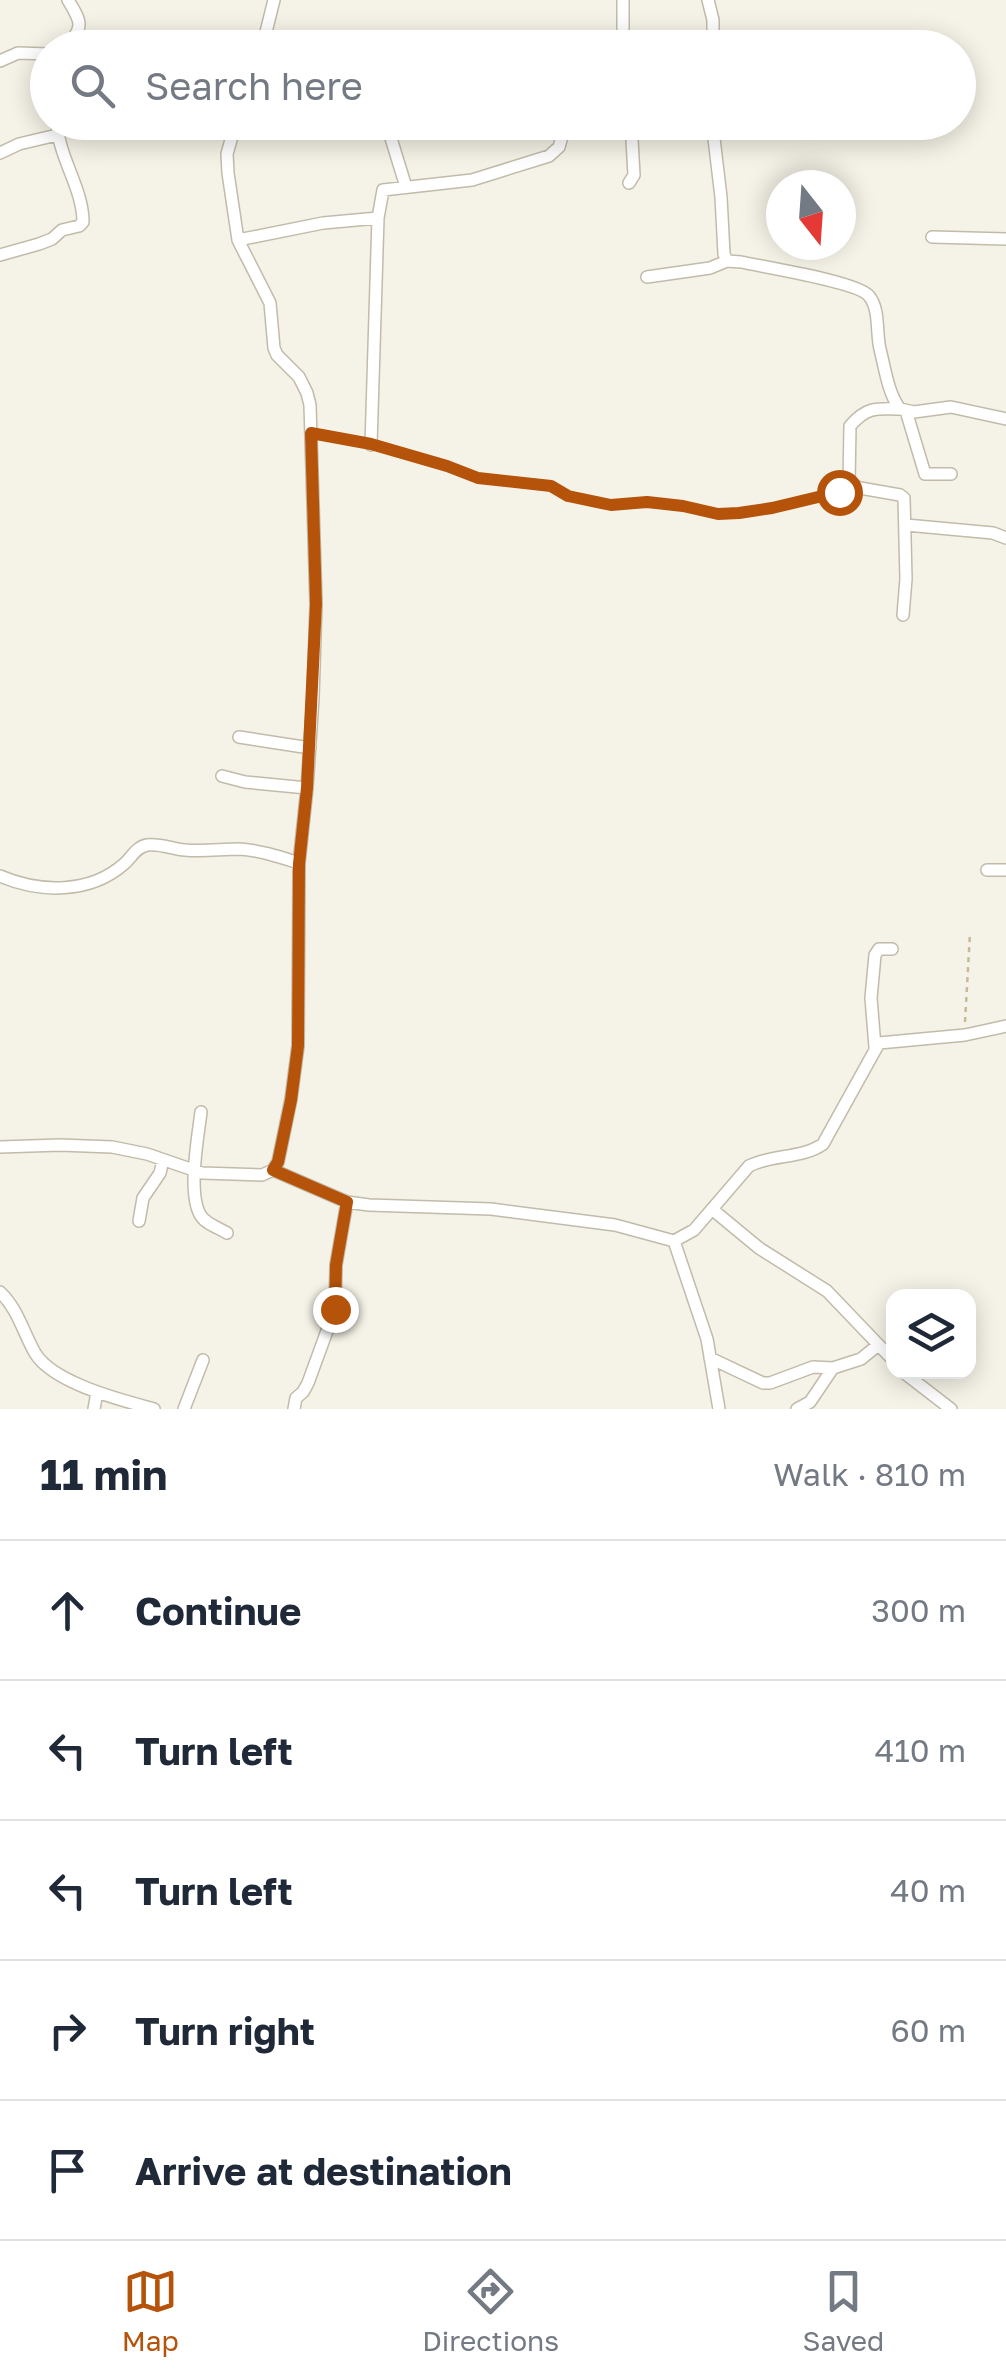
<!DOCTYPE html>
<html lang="en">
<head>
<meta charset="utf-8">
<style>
	body { margin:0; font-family:"Golos Text",sans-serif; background:#f2f2f3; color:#1f2937 }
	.controls { position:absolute; right:30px; bottom:30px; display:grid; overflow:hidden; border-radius:20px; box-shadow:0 5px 25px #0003 }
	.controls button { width:90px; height:90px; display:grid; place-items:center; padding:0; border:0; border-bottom:2px solid #e0e1e3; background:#fff; color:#1f2937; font:50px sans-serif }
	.compass { position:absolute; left:766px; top:170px; width:90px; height:90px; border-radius:50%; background:#fff; box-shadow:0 5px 25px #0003; rotate:163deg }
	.stop { position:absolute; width:30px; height:30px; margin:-22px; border:8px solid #b45309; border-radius:50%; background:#fff }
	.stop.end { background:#b45309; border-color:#fff; box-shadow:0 2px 10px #0008 }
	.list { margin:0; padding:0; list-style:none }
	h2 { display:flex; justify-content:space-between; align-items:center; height:130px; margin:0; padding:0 40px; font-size:42px }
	h2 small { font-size:32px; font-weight:400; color:#747a83 }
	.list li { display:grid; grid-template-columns:65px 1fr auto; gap:30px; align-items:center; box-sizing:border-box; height:140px; padding:0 40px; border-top:2px solid #e0e1e3 }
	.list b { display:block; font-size:38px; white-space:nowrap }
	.list em { font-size:32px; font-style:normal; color:#747a83 }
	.icon { flex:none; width:55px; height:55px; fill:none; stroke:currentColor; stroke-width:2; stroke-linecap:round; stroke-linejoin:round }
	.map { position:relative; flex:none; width:1006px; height:1409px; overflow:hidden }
	.search { position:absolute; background:#fff; box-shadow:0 5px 25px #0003; left:30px; right:30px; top:30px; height:110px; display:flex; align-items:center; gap:25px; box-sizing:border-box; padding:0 35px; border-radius:55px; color:#747a83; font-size:38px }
	.sheet { height:830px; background:#fff }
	nav { display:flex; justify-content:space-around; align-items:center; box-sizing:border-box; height:140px; border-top:2px solid #e0e1e3; background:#fff; font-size:28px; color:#747a83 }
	nav a { display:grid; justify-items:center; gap:5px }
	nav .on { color:#b45309 }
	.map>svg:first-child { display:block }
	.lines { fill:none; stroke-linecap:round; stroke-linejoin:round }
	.minor-casing { stroke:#c2bba9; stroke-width:14 }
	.path { stroke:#c5b999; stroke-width:2.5; stroke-dasharray:5 5; stroke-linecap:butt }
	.minor { stroke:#fff; stroke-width:11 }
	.route { stroke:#b45309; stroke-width:12 }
</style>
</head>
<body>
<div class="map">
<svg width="1006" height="1409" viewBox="0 0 1006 1409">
	<rect width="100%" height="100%" fill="#f5f2e7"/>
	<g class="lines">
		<defs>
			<path id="minor" d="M708,0L713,20V48
				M623,29V0
				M66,48C84,26 82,23 68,0
				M262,48L274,0
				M0,61L18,53L48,54
				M386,122L406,187
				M712,122L721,197L724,254L727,261L741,262C764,267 859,282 869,296C880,309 876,333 880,349C885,369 888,393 900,409L914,412L951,407L1006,419
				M0,153L19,144L57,135
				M629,183L634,175L631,122
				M932,237L1006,239
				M238,240L323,223L378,218L383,190L472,180L549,156L559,147L566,122
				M0,255L39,244L52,239L62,230L79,226L83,222C83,188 58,157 57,122
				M647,277L710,268L727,261
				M900,409C876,408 866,407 850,426L849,483L860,488L900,495L904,498L906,579L903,615
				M906,411L925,474H951
				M371,445L378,218
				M906,525L993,533L1006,538
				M239,737L310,748
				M222,776L245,782L307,788
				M987,870H1006
				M0,876C40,893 90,894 124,864C132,857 136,847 147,845C160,843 172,849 185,850C203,852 221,849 239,849C259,850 280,857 299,863
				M875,1047L871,998L875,955L879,949H892
				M201,1112C198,1137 187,1195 201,1216C206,1224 219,1228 227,1233
				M0,1147L60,1145L112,1147L147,1154L202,1173L262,1175L273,1170L278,1162L291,1099L298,1046L299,863L307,788L313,698L316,604L310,405L307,393L299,377L277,355L274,348L270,303L238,240L228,173L227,154L236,122
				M273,1170L347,1202L369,1205L491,1209L615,1225L674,1241L694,1230L749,1166C772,1154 802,1159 823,1144L879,1043L965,1035L1006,1026
				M713,1210L759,1248L827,1291L894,1361
				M139,1221L143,1198L160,1173L163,1160
				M674,1241L707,1339L719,1409
				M0,1292C18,1309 23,1332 35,1353C53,1383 121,1400 154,1409
				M710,1358L763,1383H770L813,1367L833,1368
				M903,1372L951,1409
				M94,1409L97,1392
				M184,1409L203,1360
				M294,1409L296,1398L303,1392L308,1383L335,1309L336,1265L347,1202
				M797,1409L810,1402L833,1368L861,1359L878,1345"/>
		</defs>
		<use href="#minor" class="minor-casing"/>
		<path class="path" d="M321,435L357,443
			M384,449L447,466L478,478L551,487L568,496L611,505L647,502L683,506L718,514L739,513L772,508L838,492
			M965,1022L970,933"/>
		<use href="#minor" class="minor"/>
	</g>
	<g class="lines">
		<path class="route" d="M335,1309L336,1265L347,1202L273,1170L278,1162L291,1100L298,1046L299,864L307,788L316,604L311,433L371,444L447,466L478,478L551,486L568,496L611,505L647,502L683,506L718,514L739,513L772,508L839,492"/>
	</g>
</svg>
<div class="controls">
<button><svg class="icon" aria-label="layers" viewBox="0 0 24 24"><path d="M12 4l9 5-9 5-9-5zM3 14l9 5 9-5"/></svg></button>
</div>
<svg class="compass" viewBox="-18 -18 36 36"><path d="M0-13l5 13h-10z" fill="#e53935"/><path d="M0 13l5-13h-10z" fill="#747a83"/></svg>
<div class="stop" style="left:839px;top:492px"></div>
<div class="stop end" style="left:335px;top:1309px"></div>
<div class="search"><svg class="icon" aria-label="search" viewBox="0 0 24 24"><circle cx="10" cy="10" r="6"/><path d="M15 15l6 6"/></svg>Search here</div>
</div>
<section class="sheet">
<h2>11 min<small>Walk · 810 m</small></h2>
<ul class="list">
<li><svg class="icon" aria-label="ahead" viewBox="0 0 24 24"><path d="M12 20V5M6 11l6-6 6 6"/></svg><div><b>Continue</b></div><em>300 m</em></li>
<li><svg class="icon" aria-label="left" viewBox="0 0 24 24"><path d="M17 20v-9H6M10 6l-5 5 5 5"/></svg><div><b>Turn left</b></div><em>410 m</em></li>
<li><svg class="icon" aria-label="left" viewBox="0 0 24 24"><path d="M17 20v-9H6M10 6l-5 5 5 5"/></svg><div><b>Turn left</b></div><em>40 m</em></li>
<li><svg class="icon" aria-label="right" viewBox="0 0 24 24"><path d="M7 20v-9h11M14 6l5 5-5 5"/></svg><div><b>Turn right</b></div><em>60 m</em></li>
<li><svg class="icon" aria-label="arrive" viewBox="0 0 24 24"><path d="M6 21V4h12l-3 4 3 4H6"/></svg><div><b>Arrive at destination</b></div></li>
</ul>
</section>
<nav>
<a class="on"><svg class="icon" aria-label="map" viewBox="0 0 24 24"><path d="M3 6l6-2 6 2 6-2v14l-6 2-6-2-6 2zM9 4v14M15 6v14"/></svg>Map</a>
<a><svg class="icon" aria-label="directions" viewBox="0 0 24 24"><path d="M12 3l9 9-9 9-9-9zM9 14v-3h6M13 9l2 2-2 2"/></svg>Directions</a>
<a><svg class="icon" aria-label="saved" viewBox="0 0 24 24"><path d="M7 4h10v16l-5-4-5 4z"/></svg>Saved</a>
</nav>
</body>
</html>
